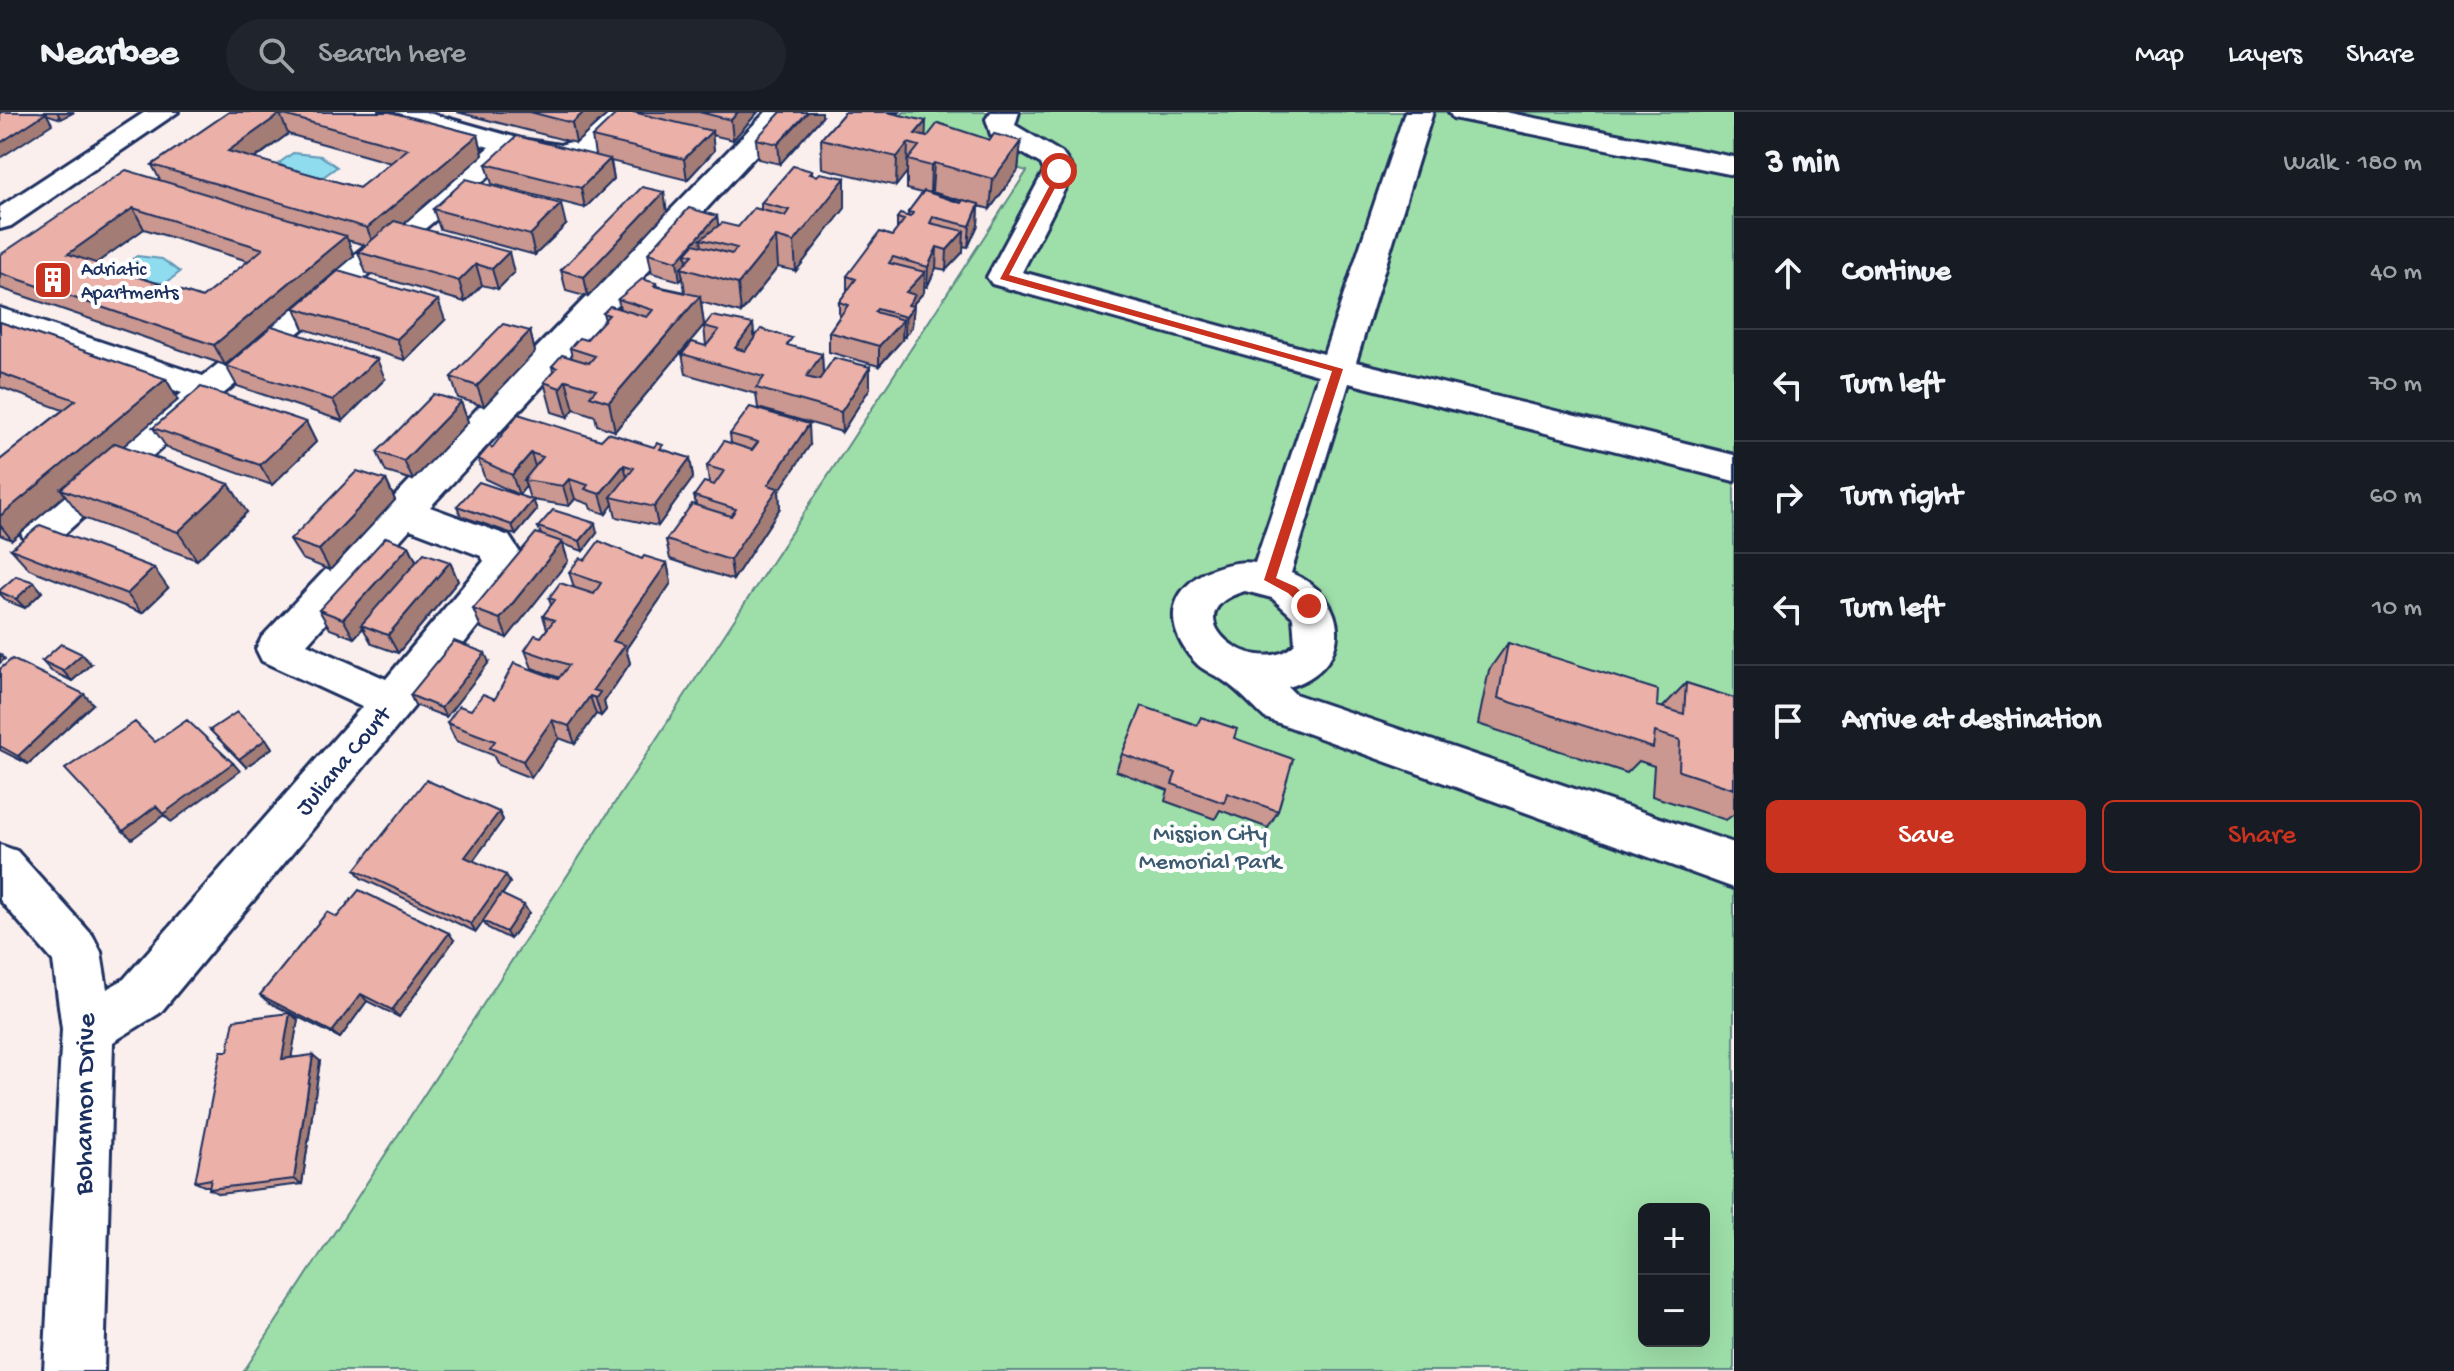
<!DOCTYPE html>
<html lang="en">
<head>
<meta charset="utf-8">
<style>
	body { margin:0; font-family:"Gochi Hand",sans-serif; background:#20242c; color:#f1f3f6 }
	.controls { position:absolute; right:24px; bottom:24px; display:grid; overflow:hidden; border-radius:12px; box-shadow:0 8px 32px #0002 }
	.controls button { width:72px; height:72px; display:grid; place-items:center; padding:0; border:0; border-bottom:2px solid #363941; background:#171b24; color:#f1f3f6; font:40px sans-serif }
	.stop { position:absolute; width:24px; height:24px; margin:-18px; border:6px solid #c8321e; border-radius:50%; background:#fff }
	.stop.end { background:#c8321e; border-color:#fff; box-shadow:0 2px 8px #0008 }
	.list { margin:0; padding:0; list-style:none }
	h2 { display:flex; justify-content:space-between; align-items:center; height:104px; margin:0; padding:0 32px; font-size:34px }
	h2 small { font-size:26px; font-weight:400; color:#9ea1a6 }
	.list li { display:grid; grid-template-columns:52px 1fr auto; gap:24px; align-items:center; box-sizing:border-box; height:112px; padding:0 32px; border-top:2px solid #363941 }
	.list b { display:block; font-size:30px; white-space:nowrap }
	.list em { font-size:26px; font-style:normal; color:#9ea1a6 }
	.actions { display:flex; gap:16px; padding:24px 32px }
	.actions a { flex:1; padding:18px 0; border:2px solid #c8321e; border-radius:12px; text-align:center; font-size:28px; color:#c8321e }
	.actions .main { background:#c8321e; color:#fff }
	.icon { flex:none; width:44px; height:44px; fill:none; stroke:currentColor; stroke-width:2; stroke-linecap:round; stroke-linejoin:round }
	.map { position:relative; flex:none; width:1734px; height:1259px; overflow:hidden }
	header { display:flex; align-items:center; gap:48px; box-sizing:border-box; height:112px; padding:0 40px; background:#171b24; border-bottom:2px solid #363941 }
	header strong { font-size:38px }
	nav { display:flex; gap:44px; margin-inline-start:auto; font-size:28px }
	.search { width:560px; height:72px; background:#20242c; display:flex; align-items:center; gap:20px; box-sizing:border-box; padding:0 28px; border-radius:44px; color:#9ea1a6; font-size:30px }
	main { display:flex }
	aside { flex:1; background:#171b24 }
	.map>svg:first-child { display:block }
	.green { fill:#9edfa9; stroke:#5c8784; stroke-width:2; fill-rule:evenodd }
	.water { fill:#8fdcef; stroke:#6197b5; stroke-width:2 }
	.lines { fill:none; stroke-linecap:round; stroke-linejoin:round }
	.minor-casing { stroke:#1b2f5e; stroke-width:6 }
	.major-casing { stroke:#1b2f5e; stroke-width:6 }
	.minor { fill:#fff; fill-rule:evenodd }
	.major { fill:#fff; fill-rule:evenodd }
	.wall { fill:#ca9890; stroke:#1b2f5e; stroke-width:2; fill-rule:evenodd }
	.shaded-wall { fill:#a47c76; stroke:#1b2f5e; stroke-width:2 }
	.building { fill:#ebb1a8; stroke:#1b2f5e; stroke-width:2; fill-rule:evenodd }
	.route { fill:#c8321e }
	.labels { text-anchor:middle; stroke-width:8; stroke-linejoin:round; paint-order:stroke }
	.far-poi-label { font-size:20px; fill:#1b2f5e; stroke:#fff; text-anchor:start }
	.street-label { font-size:24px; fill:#1b2f5e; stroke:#fff }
	.park-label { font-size:24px; fill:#3c5b71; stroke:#fff }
	.near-street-label { font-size:28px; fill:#1b2f5e; stroke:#fff }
</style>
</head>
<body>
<header>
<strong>Nearbee</strong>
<div class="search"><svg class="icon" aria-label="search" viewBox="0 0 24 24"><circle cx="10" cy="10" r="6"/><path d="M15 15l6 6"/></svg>Search here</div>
<nav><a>Map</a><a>Layers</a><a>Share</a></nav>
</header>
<main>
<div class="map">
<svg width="1734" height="1259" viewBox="0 0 1734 1259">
	<rect width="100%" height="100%" fill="#fbefee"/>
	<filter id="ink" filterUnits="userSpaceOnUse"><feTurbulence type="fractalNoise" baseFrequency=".0125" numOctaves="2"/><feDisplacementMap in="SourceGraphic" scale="16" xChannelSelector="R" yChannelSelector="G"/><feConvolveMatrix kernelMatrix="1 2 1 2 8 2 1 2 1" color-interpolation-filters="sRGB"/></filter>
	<g filter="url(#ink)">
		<path class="green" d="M904,0H1734V1259H244L1027,59L887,19ZM1644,1097H1704V1229H1644Z"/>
		<path class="water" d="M293,41L321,44L337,55L323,65L296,62L279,51Z
			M137,144L162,147L180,160L166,171L137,169L119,156Z"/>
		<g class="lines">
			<defs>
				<path id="minor" d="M380,0H425L521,27L560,33L581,27L611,0H641C606,50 571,55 516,42L217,287L54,431L40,435L26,431L21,421L26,411L182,281L0,217V196L203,264L489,35L384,6Z
					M766,0H796L430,395L509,424L526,450L520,460L426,580L160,901L113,930L104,1259H44L62,917L53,849L0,788V733L17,739L93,824L101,840L107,877L124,867L362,595L262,549L256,537L262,525L477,297ZM410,417L481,444L484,449L386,567L307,532Z
					M991,0H1019L1015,13L1062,41L1074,59L1022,160L1324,242L1405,0H1433L1356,250L1734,343V369L1349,271L1291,461C1351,485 1355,556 1288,575L1295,582L1734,731V776L1265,606C1252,594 1239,579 1224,569C1216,563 1206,560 1198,553C1173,528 1162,494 1192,469C1206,456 1237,448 1255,451L1318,263L992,172L987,165L1044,59L1041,52L991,23L986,7ZM1245,479L1272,486L1293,505L1295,532C1256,571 1167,501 1245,479Z
					M1449,0H1505L1734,45V63L1463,8L1453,6Z"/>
				<path id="major" d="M145,0H178L11,114L0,117V95Z"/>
			</defs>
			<use href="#minor" class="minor-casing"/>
			<use href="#major" class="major-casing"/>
			<use href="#minor" class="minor"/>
			<use href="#major" class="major"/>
		</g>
		<path class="wall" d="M42,0H74L61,7L46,2L52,12L45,1Z
			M229,0H390L478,23L483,43L404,111L514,161L498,177L482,173L465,190L366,161L358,140L366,133L347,128L354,144L225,253L0,176V143L160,68L152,53ZM288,22L391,51L359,76L255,47ZM144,117L248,149L202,186L96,151Z
			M457,0H610L576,31Z
			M638,0H758L733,28L712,23L714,39L687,68L611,49L614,67L585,96L492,72L486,52L595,43L592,25L638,1Z
			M845,0H900L898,2L925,25L1021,29L1018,58L990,97L979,94L978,113L968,135L963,134V140L946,158L936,156L927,175L924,174V180L914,191L912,215L905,225L903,224L902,228L879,254L829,240V220L839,205V190L847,179V164L892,124L897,118V106L908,104V100L922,81L907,77V60L896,74L822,56L821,27ZM932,80L963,89L961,91L931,81Z
			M822,5L780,52L758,47L756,27Z
			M812,59V63L817,64L845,66V96L796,159L778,155L741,201L701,190L704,213L615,319L597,313L595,304L574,297L568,305L552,300L544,270L553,260L552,254L572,246L570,236L586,228L605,208L603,201L620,197L618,187L656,171L657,174L685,180L683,166L680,169L652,161L648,141L718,113L738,115L761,98V91Z
			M433,97L566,113L535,143L440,117Z
			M667,100L588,185L566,179L561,158Z
			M295,196L445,208L405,248L304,217Z
			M0,210L166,267L178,288L123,334L247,400L197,448L83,406L65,383L12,428L0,423V348L63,298L0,275Z
			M753,212L754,226L822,242L823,262L870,255V276L842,320L758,296L756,282L686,262L682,242L706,234L704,214Z
			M530,219L535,240L484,294L458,286L451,265Z
			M226,254L385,267L343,309L237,274Z
			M461,290L468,310L413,368L386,360L377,340Z
			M306,310L316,330L272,373L167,336L153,316Z
			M730,322L810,333L779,379L780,396L733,468L670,447L666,428L696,393L694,384L709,371L707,354L731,331Z
			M601,328L664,338L690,346L693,366L658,414L616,405L613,392L606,402L591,397L589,392L575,387L569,394L533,388L537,398L516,423L461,404L457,394L530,387L526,374L519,383L485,367L478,347L492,336Z
			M386,368L395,388L330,458L302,447L290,428Z
			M538,415L597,421L583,439L563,432L568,449L507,526L481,516L473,497L541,422Z
			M409,434L417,450H450L458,469L398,541L372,532L363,516L354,526L330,517L319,498Z
			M11,437L168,476L142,501L29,457Z
			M642,447L667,451L671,471L626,537L630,551L604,590L606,598L601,604L596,602L575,632L559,626L531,666L498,653L493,643L456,629L447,611L495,587L558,567L560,566L532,556L525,538L541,525L547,517L543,504L551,493L549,486L574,475L569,460L585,448Z
			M34,470L42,480L25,496L7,489L0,482V478Z
			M1508,531L1662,596L1686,571L1734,586V702L1726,708L1652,684L1654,654L1639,649L1627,661L1478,612L1489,558Z
			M42,549L91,552L72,569L51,559Z
			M489,550L446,605L415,593L410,583Z
			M0,557L93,592L28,652L0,638Z
			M210,618L266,627L272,636L246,655Z
			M1234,626L1278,699L1268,716L1220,698L1215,707L1165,689L1168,678L1116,659L1122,642Z
			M499,700L503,708L473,749L510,771L502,783L529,801L510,827L488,816L483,810L476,820L361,766L355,758Z
			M337,805L454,828L399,905L367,889L340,926L290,901L298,908L291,945L320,949L302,1072L219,1082L209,1077L210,1074H204L195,1070L228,939L290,901L268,890L260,883Z"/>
		<path class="shaded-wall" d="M57,0H74L61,7Z
			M584,0H610L576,31L572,11Z
			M738,0H758L733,28L731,8Z
			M808,0H822V5L780,52L778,32Z
			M46,1L52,12L0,46V31Z
			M280,2L288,22L237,59L228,39Z
			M926,9L925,38L919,34L915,22Z
			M712,19L714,39L687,68L684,47Z
			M478,23L483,43L375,136L367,116Z
			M1021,29L1018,58L990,97L993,67Z
			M908,31L907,60L896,74L897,45Z
			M610,47L614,67L585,96L581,76Z
			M934,51L932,80L930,83L931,54Z
			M845,66V96L796,159L794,130Z
			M664,80L667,100L588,185L584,165Z
			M561,92L566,113L535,143L530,123Z
			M979,92L978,113L968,135L970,114Z
			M133,96L144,117L81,162L68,142Z
			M717,104L720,124L701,127L703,143H693L686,141L688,158L681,156L683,166L680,169L677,149Z
			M964,119L963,140L946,158L947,138Z
			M346,124L354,144L225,253L214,233Z
			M776,125L778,155L741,201L738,172Z
			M937,135L936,156L927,175L928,155Z
			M509,140L514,161L498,177L492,157Z
			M476,152L482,173L465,190L459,169Z
			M925,160L924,180L914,191L912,215L905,225L906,180Z
			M700,184L704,213L615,319L609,290Z
			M438,188L445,208L405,248L397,227Z
			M903,208L902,228L879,254V234Z
			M753,212L755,233L737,257L735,236Z
			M530,219L535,240L484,294L477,274Z
			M822,242L823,263L807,285L806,265Z
			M377,247L385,267L343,309L333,288Z
			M870,255V276L842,320L841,300Z
			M166,267L178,288L69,380L61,377L65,383L12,428L0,413V404Z
			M566,268L574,297L568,305L560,276Z
			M461,290L468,310L413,368L404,349Z
			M306,310L316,330L272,373L260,353Z
			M809,312L810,333L779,379L780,396L733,468L730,448L768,373Z
			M531,341L537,361L524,368L526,374L519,383L512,363Z
			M690,346L693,366L658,414L654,395Z
			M624,353L629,373L611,385L613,392L606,402L600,382Z
			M569,367L575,387L569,394L563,374Z
			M386,368L395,388L330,458L319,438Z
			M229,372L247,400L197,448L178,420Z
			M533,388L537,398L516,423L512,413Z
			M595,411L597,421L583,439L580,429Z
			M562,430L568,449L507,526L500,507Z
			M409,434L418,453L361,513L363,516L354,526L343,507Z
			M450,450L458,469L398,541L388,523Z
			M667,451L671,471L626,537L630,551L604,590L606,598L601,604L593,578L613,529Z
			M154,456L168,476L142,501L127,482Z
			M34,470L42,480L25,496L16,487Z
			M485,541L489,550L446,605L441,596Z
			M0,542L5,547L0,551Z
			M82,542L91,552L72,569L63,559Z
			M84,582L93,592L28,652L18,644Z
			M590,584L596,602L575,632L569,614Z
			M552,608L559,626L531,666L523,649Z
			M266,627L272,636L246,655L239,647Z
			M233,651L240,659L171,710L164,703L132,727L123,719L156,694Z
			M499,700L503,708L470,753L465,745Z
			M506,763L510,771L476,820L471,812Z
			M524,793L529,801L510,827L506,820Z
			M449,821L454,828L399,905L392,898Z
			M361,882L367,889L340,926L332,920Z
			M290,901L298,908L290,953L282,947Z
			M313,943L320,949L302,1072L294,1067Z"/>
		<path class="building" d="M0,0H38L46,1L0,31Z
			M229,0H390L478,23L367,116L152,53ZM280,2L408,37L359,76L228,39Z
			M530,0H584L572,11Z
			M618,0H633L712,19L684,47L592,25Z
			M699,0H738L731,8Z
			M781,0H808L778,32L756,27Z
			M845,0H887L926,9L915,22L927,25L938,11L990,28L994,22L1021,29L993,67L934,51L931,54L908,48L919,34L908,31L897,45L821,27Z
			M517,24L610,47L581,76L486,52Z
			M793,54L812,59L809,62L817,64L820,61L845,66L794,130L776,125L738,172L681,156L693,143L686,141L694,132L732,142L737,136L701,127L722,111L738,115L754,96L785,104L789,98L761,91Z
			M126,58L346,124L214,233L0,161V143ZM133,96L263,137L202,186L68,142Z
			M466,67L561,92L530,123L433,97Z
			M642,75L664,80L584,165L561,158Z
			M924,79L961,91L963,88L979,92L970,114L933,105L930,111L964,119L947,138L937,135L928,155L893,145L889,151L925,160L906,180L915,183L908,193L913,194L906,205L877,197L875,200L903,208L879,234L829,220L848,193L839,190L856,167L847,164L880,120L892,124L904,108L897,106L900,102L910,105L913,101L908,100Z
			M689,96L717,104L677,149L648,141Z
			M394,109L509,140L492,157L476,152L459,169L358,140Z
			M338,159L438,188L397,227L295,196Z
			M642,167L656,171L654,174L700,184L609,290L590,284L596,277L566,268L560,276L544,270L557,256L552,254L562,243L589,251L595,244L570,236L579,226L586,228L609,203L603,201L610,194L647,205L653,198L618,187Z
			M712,204L753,212L735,236L745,239L761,217L792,226L787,233L822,242L806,265L819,268L834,246L870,255L841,300L756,276L764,265L682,242L692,230L706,234L719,218L704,214Z
			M0,210L166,267L0,404V348L76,288L0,261Z
			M503,212L530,219L477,274L451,265Z
			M272,214L377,247L333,288L226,254Z
			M201,275L306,310L260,353L153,316Z
			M434,282L461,290L404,349L377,340Z
			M750,295L809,312L768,373L778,376L730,448L666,428L692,392L731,404L736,397L694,384L704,370L714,373L724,359L707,354L724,329L752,338L758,330L730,322Z
			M518,302L601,328L608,321L654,335L657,331L663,333L660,337L690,346L654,395L611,385L634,356L624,353L600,382L585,377L588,373L569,367L563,374L524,368L543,345L531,341L512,363L478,347L489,334L492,336Z
			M115,331L229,372L178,420L61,377Z
			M357,359L386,368L319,438L290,428Z
			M479,370L533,388L512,413L457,394Z
			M553,398L595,411L580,429L538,415Z
			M40,413L154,456L127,482L11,437Z
			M536,421L562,430L500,507L473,497Z
			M386,425L409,434L343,507L319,498Z
			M599,429L642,447L644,444L667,451L613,529L625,533L593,578L600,580L596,586L590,584L569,614L552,608L523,649L490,636L495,629L447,611L459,594L471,598L483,582L495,587L514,551L558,567L569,553L525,538L535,523L541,525L554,508L543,504L555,488L549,486L560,471L594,482L601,471L569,460L580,446L585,448Z
			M424,441L450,450L388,523L361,513Z
			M16,464L34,470L16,487L0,480V478Z
			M454,529L485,541L441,596L410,583Z
			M1508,531L1658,578L1657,594L1684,602L1686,571L1734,586V677L1679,659L1680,628L1655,620L1653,636L1498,586Z
			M61,532L82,542L63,559L42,549Z
			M12,547L84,582L18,644L0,634V557Z
			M1142,594L1197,613L1201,605L1237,617L1234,626L1293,647L1278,699L1227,681L1224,691L1172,672L1176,661L1122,642Z
			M237,600L266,627L239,647L210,618Z
			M187,608L233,651L163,702L156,694L123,719L65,657L135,610L155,630Z
			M426,668L499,700L465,745L506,763L471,812L355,758Z
			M359,778L449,821L392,898L361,882L332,920L260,883L327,800L337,805Z
			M501,782L524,793L506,820L483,809Z
			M290,901L282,947L313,943L294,1067L209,1077L211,1067L195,1070L221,939H228L234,908Z"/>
	</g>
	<path class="route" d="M1059,56L1064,59L1009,163L1343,257L1276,466L1296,475L1313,491V497H1305L1288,481L1264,468L1332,259L1000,167Z"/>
	<defs>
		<symbol id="building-square" viewBox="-11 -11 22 22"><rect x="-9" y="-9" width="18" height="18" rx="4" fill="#c8321e" stroke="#fff"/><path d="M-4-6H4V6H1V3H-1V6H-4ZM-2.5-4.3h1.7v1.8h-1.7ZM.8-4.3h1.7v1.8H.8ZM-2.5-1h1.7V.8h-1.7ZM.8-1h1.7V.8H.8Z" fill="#fff"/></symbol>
	</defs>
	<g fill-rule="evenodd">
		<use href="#building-square" x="31" y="146" width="44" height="44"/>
	</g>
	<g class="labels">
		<g class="far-poi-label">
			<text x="81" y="163">Adriatic<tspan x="81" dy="23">Apartments</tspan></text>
		</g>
		<g class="street-label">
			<text transform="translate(342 648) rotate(-50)" y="8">Juliana Court</text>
		</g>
		<g class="park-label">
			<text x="1210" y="728">Mission City<tspan x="1210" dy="28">Memorial Park</tspan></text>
		</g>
		<g class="near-street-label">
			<text transform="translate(82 992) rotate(-89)" y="10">Bohannon Drive</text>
		</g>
	</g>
</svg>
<div class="controls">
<button>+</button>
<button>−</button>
</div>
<div class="stop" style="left:1059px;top:59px"></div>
<div class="stop end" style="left:1309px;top:494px"></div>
</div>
<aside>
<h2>3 min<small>Walk · 180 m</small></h2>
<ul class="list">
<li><svg class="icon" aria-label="ahead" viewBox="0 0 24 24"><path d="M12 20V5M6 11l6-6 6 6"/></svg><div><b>Continue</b></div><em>40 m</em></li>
<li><svg class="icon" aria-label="left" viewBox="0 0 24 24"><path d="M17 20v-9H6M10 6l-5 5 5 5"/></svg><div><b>Turn left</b></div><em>70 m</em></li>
<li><svg class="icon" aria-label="right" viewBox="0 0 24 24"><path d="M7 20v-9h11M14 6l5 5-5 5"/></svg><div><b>Turn right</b></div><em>60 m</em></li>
<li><svg class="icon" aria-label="left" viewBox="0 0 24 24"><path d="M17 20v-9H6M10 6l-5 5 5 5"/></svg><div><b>Turn left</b></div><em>10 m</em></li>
<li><svg class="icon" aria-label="arrive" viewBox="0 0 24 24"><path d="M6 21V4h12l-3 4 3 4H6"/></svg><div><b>Arrive at destination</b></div></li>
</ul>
<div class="actions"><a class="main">Save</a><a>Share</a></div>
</aside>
</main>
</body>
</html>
